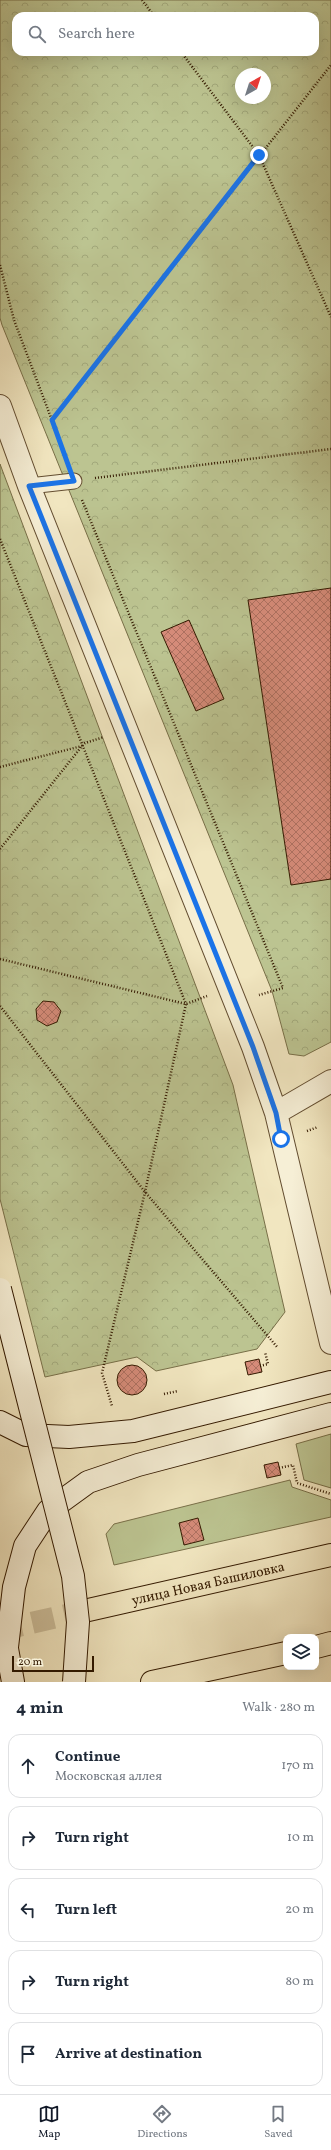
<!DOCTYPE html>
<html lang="en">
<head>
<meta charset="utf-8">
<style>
	body { margin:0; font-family:Vollkorn,serif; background:#f6f6f7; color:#1f2937 }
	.controls { position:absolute; right:12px; bottom:12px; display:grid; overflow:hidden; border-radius:8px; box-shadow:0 4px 16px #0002 }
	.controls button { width:36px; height:36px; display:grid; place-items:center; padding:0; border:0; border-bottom:1px solid #e0e1e3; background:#fff; color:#1f2937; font:20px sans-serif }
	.compass { position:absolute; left:235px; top:68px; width:36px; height:36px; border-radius:50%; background:#fff; box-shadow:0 4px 16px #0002; rotate:39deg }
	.scale { position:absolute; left:12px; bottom:10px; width:82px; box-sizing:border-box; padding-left:4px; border:2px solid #341a00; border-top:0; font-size:11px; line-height:14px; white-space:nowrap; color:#341a00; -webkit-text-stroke:3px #f6efd6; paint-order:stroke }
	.stop { position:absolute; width:12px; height:12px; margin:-9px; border:3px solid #1a73e8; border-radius:50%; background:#fff }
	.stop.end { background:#1a73e8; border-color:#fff; box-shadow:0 1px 4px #0008 }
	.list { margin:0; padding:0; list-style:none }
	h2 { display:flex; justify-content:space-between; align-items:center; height:52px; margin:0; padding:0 16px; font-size:17px }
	h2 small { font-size:13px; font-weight:400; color:#747a83 }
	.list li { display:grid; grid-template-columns:26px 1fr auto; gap:12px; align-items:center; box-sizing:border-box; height:64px; margin:0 8px 8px; padding:0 8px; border:1px solid #e0e1e3; border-radius:12px }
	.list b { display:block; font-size:15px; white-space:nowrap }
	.list p { margin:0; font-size:13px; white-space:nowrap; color:#747a83 }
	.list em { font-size:13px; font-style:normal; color:#747a83 }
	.icon { flex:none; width:22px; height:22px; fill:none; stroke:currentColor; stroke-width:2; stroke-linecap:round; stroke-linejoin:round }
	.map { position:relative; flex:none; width:331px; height:1682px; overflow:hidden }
	.search { position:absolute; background:#fff; box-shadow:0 4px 16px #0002; left:12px; right:12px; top:12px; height:44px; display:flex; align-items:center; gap:10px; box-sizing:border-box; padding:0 14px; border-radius:12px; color:#747a83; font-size:15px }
	.sheet { height:412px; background:#fff }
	nav { display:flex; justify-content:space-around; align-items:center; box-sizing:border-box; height:56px; border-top:1px solid #e0e1e3; background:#fff; font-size:11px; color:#747a83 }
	nav a { display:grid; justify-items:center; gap:2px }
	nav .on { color:#111827 }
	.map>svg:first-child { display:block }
	.green { fill:#bcc491; stroke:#786f48 }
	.park { fill:url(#park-crowns); stroke:#786f48; fill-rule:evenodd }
	.building { fill:url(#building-cross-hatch); stroke:#341a00 }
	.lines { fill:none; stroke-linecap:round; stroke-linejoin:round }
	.primary-tunnel { stroke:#cbbd9a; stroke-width:22; stroke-dasharray:22 11; stroke-linecap:butt }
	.lane-casing { stroke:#634d30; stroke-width:17 }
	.street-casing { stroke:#634d30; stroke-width:24 }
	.secondary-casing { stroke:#341a00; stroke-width:24 }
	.primary-casing { stroke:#341a00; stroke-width:24 }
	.path { stroke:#341a00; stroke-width:2.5; stroke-dasharray:1 2; stroke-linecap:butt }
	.lane { stroke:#f6efd6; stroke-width:15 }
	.street { stroke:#f6efd6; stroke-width:22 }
	.secondary { stroke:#f6efd6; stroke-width:22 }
	.primary { stroke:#f1e6c0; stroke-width:22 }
	.secondary-bridge-casing { stroke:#341a00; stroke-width:24; stroke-linecap:butt }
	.secondary-bridge { stroke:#f6efd6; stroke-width:22 }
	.route { stroke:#1a73e8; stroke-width:5 }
	.labels { text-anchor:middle; stroke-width:3; stroke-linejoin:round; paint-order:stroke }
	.street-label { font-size:14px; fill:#341a00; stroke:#f6efd6 }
</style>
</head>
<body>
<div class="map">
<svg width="331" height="1682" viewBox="0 0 331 1682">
	<defs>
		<pattern id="park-crowns" width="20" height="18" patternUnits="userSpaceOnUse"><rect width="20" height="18" fill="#bcc491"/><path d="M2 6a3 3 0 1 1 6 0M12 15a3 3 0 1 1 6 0" fill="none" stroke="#a2a87b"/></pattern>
		<pattern id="building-cross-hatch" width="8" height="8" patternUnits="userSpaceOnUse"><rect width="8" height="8" fill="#d58b79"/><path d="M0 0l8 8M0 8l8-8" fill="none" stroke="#ae7161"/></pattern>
	</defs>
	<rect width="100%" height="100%" fill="#f1e6c0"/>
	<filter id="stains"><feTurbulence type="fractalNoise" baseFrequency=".005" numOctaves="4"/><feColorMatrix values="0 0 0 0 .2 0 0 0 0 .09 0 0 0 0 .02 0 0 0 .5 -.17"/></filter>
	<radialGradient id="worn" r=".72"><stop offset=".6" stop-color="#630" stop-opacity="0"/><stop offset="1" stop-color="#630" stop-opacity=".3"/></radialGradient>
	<path class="green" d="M331,1434V1488L304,1480L296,1444Z
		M290,1480L292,1487L331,1500V1517L114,1565L106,1534L114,1524Z"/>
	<path class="park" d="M0,0H331V1042L304,1056L289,1054L272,991L2,325L0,318ZM16,16H315V52H16ZM241,74H265V98H241Z
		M0,464L233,1085L285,1312L257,1349L156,1371L137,1357L45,1377L0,1199Z"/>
	<path class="building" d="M331,588V879L291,885L248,600Z
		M189,620L224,699L196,711L161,632Z
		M43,1001L54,1002L61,1011L57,1022L47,1026L37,1020L36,1009Z
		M259,1359L262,1372L248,1375L245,1362Z
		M117 1380a15 15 0 1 1 30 0a15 15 0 1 1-30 0Z
		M278,1462L281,1475L267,1478L264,1465Z
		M198,1518L204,1540L184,1545L179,1523Z"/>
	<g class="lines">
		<path class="primary-tunnel" d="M0,1630L84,1611"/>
		<defs>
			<path id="lane" d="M29,486L74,481"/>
			<path id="street" d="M0,406L29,486L253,1047L276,1113L331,1343
				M276,1113L331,1081"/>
			<path id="secondary" d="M0,1422L26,1435L69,1437L133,1431L331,1382
				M4,1632L13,1682
				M7,1647L14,1587L25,1546L48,1511L88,1482L138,1465L331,1414"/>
			<g id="primary">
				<path id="s1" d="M84,1611L331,1555"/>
				<path d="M316,1647L331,1643"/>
				<path d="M152,1682L286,1653"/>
			</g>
		</defs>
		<use href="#lane" class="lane-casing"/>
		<use href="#street" class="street-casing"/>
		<use href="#secondary" class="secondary-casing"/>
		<use href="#primary" class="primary-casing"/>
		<path class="path" d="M142,0L154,16
			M181,52L259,155L331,317
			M0,265L14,320L67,460
			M52,420L331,65
			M95,478L331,449
			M82,500L283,988L259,995
			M0,539L186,1004L145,1192L102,1373L112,1406
			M0,767L82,746
			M0,849L82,746L85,743L104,737
			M0,959L186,1004L207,996
			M0,1006L145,1192L278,1348
			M307,1131L318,1127
			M260,1366L268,1364L265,1352
			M164,1394L178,1391
			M279,1468L293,1465L297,1483L331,1494"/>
		<use href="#lane" class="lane"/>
		<use href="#street" class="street"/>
		<use href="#secondary" class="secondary"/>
		<use href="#primary" class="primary"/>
		<defs>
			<path id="secondary-bridge" d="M0,1289L73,1576L78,1622L74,1682"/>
		</defs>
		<use href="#secondary-bridge" class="secondary-bridge-casing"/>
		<use href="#secondary-bridge" class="secondary-bridge"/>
	</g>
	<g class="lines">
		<path class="route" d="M259,155L52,420L74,481L29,486L253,1047L276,1113L281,1139"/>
	</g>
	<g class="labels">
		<g class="street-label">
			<text dy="5" stroke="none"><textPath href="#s1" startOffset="127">улица Новая Башиловка</textPath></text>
		</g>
	</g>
	<rect width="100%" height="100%" filter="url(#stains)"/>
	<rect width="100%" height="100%" fill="url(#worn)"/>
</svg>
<div class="controls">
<button><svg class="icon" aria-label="layers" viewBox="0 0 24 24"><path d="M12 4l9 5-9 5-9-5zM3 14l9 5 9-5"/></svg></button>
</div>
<svg class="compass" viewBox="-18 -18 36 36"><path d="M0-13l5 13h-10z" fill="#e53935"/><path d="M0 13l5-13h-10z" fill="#747a83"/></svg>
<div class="scale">20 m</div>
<div class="stop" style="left:281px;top:1139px"></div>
<div class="stop end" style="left:259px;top:155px"></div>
<div class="search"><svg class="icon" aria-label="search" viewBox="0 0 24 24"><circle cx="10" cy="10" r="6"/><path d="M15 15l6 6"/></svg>Search here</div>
</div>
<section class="sheet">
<h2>4 min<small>Walk · 280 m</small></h2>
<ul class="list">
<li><svg class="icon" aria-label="ahead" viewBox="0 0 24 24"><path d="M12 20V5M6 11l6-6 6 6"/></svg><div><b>Continue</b><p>Московская аллея</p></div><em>170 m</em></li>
<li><svg class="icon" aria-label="right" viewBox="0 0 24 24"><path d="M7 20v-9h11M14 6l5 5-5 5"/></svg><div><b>Turn right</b></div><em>10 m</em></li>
<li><svg class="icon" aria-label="left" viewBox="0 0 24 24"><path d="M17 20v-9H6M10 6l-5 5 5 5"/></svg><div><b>Turn left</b></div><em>20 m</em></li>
<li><svg class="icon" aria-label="right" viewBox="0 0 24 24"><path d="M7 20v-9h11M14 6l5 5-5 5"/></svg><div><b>Turn right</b></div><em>80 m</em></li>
<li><svg class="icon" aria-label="arrive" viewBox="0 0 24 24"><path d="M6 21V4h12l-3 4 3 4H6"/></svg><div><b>Arrive at destination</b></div></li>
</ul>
</section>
<nav>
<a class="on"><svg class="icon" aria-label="map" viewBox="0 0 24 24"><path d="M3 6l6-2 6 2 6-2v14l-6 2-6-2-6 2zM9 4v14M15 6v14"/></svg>Map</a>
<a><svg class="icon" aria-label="directions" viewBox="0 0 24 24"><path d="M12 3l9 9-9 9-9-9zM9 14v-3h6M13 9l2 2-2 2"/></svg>Directions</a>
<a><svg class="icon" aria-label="saved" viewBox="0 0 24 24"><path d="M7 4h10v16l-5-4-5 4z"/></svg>Saved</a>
</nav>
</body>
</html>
